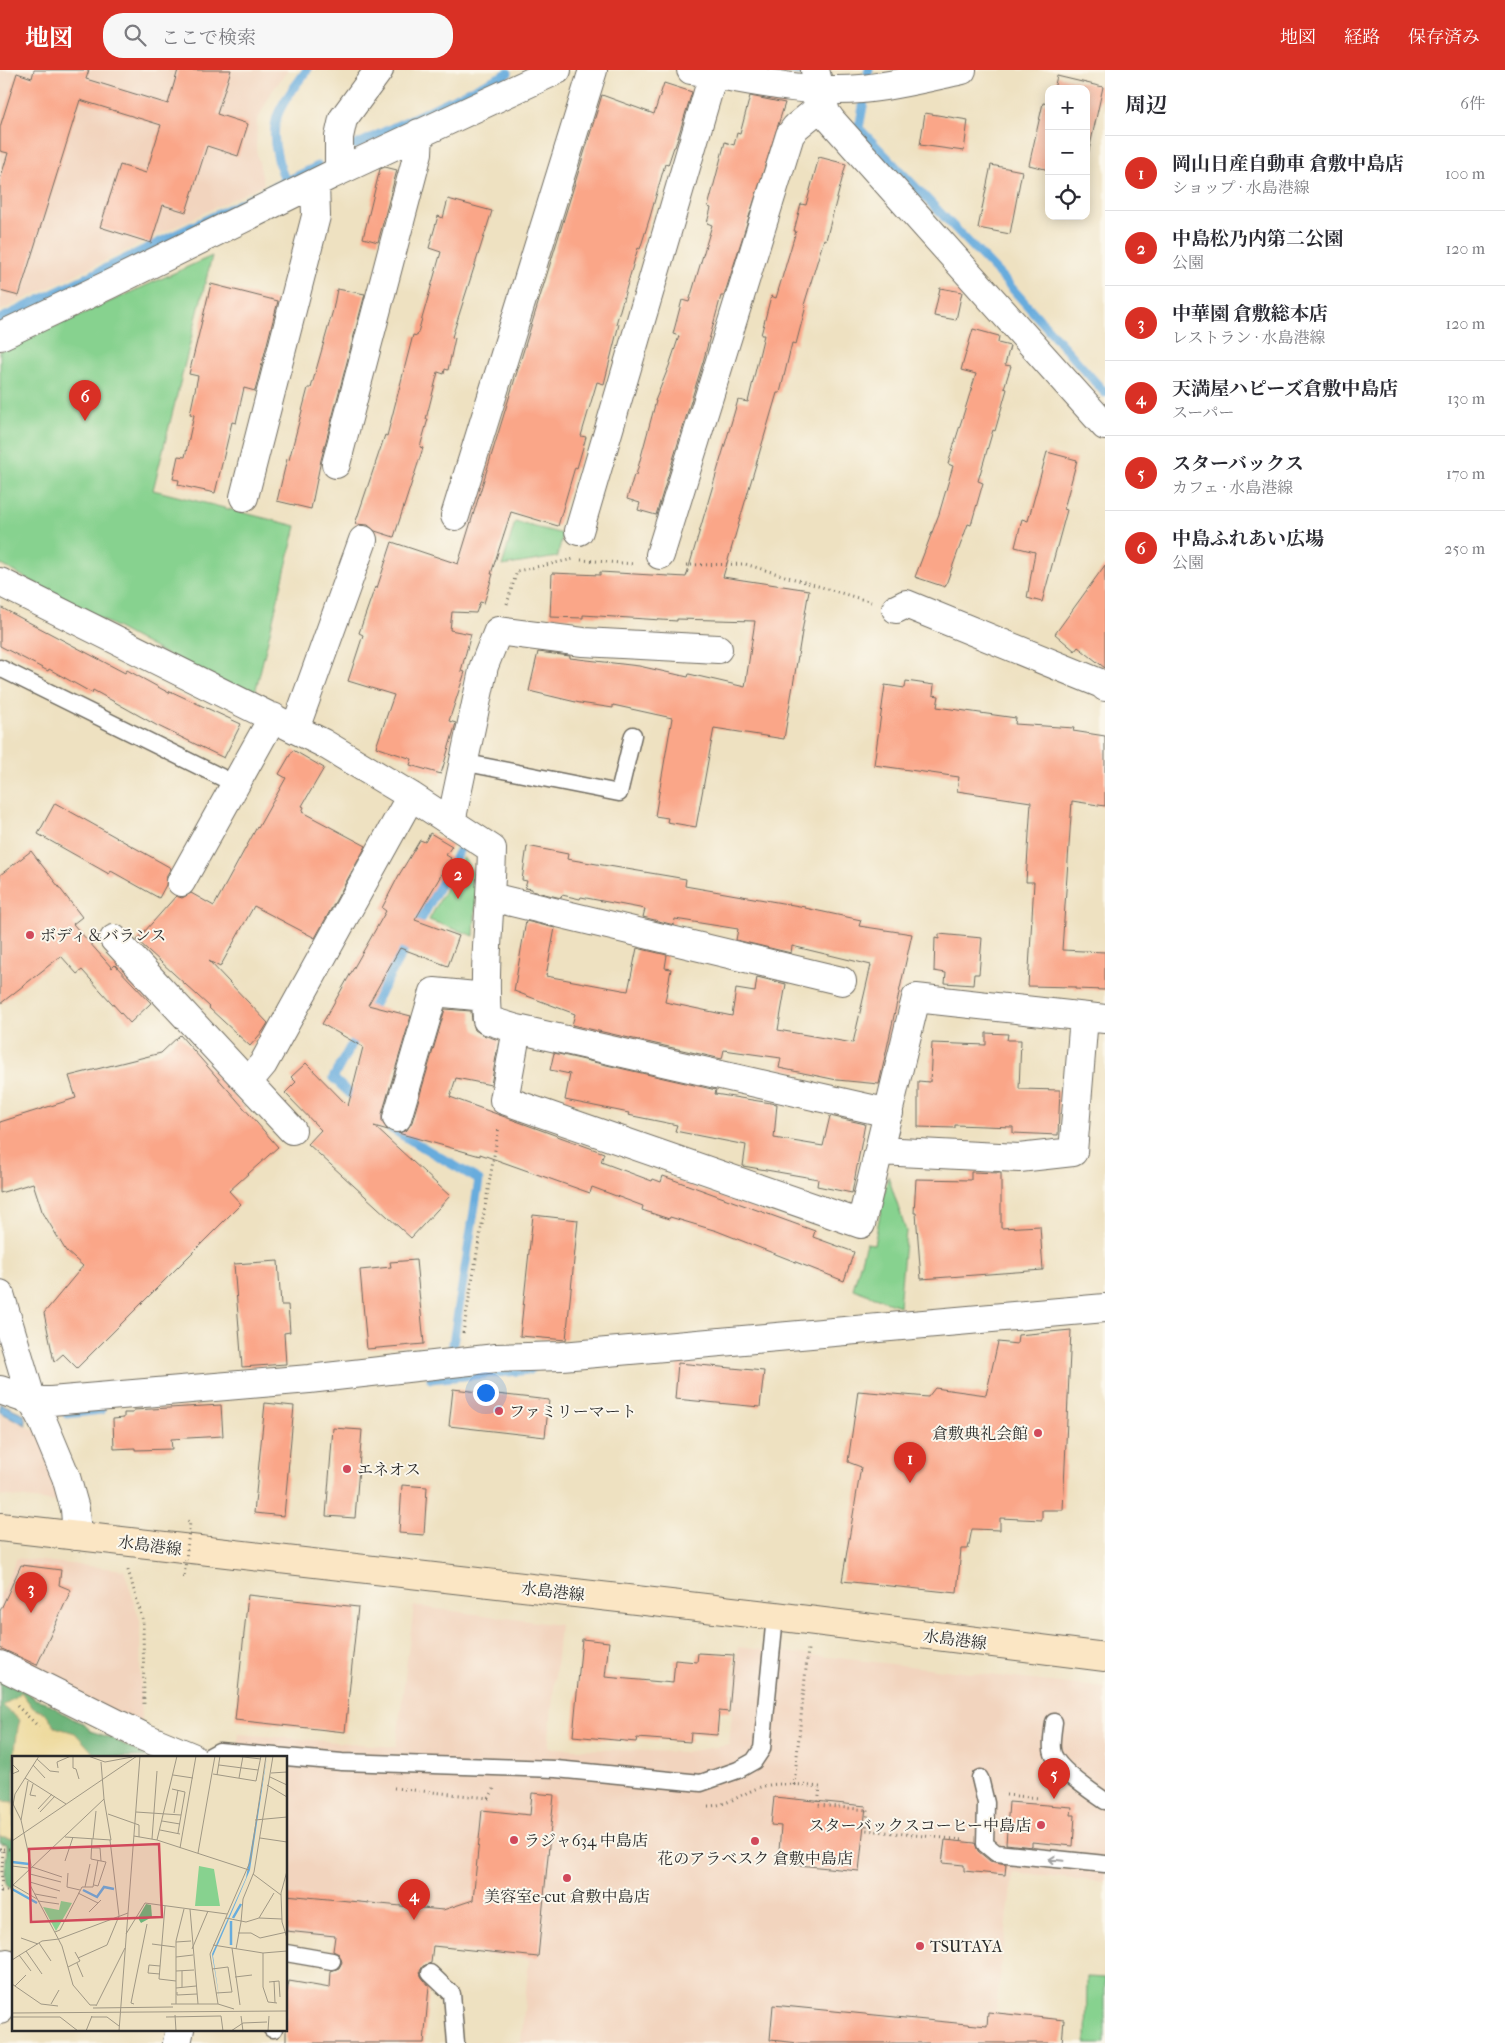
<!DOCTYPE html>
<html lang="ja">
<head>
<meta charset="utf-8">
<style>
	body { margin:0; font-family:"IM FELL French Canon","Noto Serif JP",serif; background:#f7f7f7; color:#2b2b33 }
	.controls { position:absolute; right:15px; top:15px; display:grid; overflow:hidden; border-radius:10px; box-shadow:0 2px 12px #0003 }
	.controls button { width:45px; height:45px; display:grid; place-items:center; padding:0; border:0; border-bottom:1px solid #e1e1e2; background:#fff; color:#2b2b33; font:25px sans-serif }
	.you { position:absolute; left:485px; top:1322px; width:18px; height:18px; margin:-12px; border:4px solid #fff; border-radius:50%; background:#1a73e8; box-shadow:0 0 0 8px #1a73e833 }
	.badge { display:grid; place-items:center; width:32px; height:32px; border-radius:50%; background:#d93025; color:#fff; font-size:16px; font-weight:700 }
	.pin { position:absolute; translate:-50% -41px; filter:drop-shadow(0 1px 2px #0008) }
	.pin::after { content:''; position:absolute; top:26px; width:18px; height:15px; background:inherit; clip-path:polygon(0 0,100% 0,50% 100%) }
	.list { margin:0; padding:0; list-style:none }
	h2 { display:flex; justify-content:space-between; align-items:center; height:65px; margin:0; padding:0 20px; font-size:21px }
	h2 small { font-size:16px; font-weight:400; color:#7c7c81 }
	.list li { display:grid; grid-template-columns:32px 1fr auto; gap:15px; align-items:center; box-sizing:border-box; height:75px; padding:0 20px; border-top:1px solid #e1e1e2 }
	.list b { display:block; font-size:19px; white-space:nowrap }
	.list p { margin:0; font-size:16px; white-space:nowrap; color:#7c7c81 }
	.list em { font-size:16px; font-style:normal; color:#7c7c81 }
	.icon { flex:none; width:28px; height:28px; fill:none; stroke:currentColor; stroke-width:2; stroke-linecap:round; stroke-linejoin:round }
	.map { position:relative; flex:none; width:1105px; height:1973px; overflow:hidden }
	header { display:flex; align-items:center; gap:30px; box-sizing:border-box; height:70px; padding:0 25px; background:#d93025; color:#fff }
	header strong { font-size:24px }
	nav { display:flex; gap:28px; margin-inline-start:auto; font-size:18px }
	.search { width:350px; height:45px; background:#f7f7f7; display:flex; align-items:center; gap:12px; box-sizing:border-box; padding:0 18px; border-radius:20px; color:#7c7c81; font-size:19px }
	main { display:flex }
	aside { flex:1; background:#fff }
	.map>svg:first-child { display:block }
	.built { fill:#f2d4be }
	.green { fill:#87d28f; stroke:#597e5d }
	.forest { fill:#6db47a; stroke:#4c7052 }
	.sand { fill:#eeda9e; stroke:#8c8264 }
	.water { fill:#67acdd; stroke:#496c84 }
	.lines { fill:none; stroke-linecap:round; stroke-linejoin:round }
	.stream { stroke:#67acdd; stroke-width:9 }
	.building { fill:#faa688 }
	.service-casing { stroke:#6f6b60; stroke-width:19 }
	.minor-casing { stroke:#6f6b60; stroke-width:30 }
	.secondary-casing { stroke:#6f6b60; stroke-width:30 }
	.path { stroke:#6f6b60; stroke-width:3; stroke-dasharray:1 4; stroke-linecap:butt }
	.service { stroke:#fff; stroke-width:16 }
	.minor { stroke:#fff; stroke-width:28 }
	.secondary { stroke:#fbe6c4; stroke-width:28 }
	.path-bridge { stroke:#6f6b60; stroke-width:3; stroke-dasharray:1 4; stroke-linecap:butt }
	.oneway { stroke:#a0a0a0 }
	.poi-dot { fill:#d1495b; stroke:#fbf7ec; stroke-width:2 }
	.labels { text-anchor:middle; stroke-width:4; stroke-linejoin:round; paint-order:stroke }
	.poi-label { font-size:16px; fill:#2b2b2b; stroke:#fbf7ec; text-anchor:start }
	.street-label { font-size:16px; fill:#2b2b2b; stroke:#fbf7ec }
	.inset-river { fill:none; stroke:#67acdd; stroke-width:2.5 }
	.inset-road { fill:none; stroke:#a09885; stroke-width:1 }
	.view { fill:#d1495b; fill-opacity:0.15; stroke:#d1495b; stroke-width:2.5 }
	.inset-edge { fill:none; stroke:#2b2b2b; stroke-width:2.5 }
</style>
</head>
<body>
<header>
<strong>地図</strong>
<div class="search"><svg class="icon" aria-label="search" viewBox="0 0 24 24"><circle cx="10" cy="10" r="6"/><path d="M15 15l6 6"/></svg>ここで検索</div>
<nav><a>地図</a><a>経路</a><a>保存済み</a></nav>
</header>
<main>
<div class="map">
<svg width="1105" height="1973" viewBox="0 0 1105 1973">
	<rect width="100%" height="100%" fill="#fbf7ec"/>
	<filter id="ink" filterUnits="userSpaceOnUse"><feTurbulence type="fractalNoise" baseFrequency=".02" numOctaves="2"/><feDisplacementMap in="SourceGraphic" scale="10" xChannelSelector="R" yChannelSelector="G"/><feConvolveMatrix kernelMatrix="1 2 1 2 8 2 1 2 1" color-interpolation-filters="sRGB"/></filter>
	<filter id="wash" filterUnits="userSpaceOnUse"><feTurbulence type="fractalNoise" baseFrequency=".0096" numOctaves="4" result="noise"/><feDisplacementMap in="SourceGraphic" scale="20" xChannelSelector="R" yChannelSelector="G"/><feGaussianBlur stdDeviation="1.12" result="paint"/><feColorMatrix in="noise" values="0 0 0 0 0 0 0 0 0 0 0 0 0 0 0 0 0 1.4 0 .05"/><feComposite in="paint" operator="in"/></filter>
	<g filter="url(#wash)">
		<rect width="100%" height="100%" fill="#eee1c1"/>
		<path class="built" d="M0,0H288L271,23L257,51L256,80L264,114L0,241Z
			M0,1344L44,1364L67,1433L0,1425Z
			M17,1488L124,1500L140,1551L141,1659L0,1589V1526Z
			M414,1536L560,1555L548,1678L684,1682L729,1675L738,1577L1105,1618V1812L1013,1803L993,1963L849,1973H521L529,1889L286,1865V1687H237L239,1664L396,1677Z"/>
		<path class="green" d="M212,186L153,420L296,456L255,623L241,625L0,494V281Z
			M515,452L563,464L557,487L502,496Z
			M463,787L477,809L474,866L429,850Z
			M888,1106L906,1161L899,1236L853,1219L866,1173L874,1174Z
			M1087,1907L1105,1908V1973H1086Z"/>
		<path class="forest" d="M0,1612L26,1622L35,1629L45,1632L75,1650L85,1654L90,1661L112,1668L148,1687H14V1819L10,1818L6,1815C3,1801 7,1788 7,1774L0,1773Z"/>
		<path class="sand" d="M21,1622L33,1638L45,1643L55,1657L75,1663L97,1687H14L18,1657L20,1650L3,1636Z
			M0,1731L14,1732V1769L0,1766Z"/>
		<path class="water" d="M0,1333L24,1344L26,1355L0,1342Z"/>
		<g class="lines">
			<path class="stream" d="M793,0L800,1
				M868,3L869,0
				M857,56L1002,207L1105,323
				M859,58L864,31
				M356,75L508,3
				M286,111C281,102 279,94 277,85C267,46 286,29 307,0
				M0,249L318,96
				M368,945L465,770
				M359,961L333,1008L359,1032
				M374,1045L390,1058L479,1110L452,1280
				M431,1309L530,1300
				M67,1344L101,1340"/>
		</g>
		<g id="blocks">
			<path class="building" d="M34,0H89L86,9L168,34L178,0H231L217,44L248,54L238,86L207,76L186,142L163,135L151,173L100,157L120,95L146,103L161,55L80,30L19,226L0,221V110L8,83L0,81V57L17,3L32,8Z
				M1057,6L1103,17L1086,94V19H1054Z
				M664,13L692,22L675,77H674L668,95L665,94L650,147L640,179L638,178L616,254H619L604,314L597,312L581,366L586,367L577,398L575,397L558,456L511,442L491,504H493L484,533L480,532L476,543L452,542L450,560L471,564L461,601L465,602L449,651L456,653L441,704L410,695L412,689L376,677L394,625L348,611L363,565L359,563L375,517L377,518L392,472L458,494L602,25L654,44Z
				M750,26L785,33L724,226H721L703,292L656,445L638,440L640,433L627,429L634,405H636L656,331H655L669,296L679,266L673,264L682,230L689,232L712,155L707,153L711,138L708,137L725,72L734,75L737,63L740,64Z
				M1043,33L1049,34V100L1029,95Z
				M925,43L968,50L964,81L920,75Z
				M819,87L846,94L826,170L824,169L804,235L806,236L796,274L792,273L780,323H777L723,507L809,520L784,669L714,658L696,757L667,752L668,748L655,746L672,648L613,635V638L580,633L529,621L538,582L570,586V588L639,596L688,607L689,604L745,617L755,551L677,549V551L583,545V548L550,547L552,503L600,505V502L686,507L738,330L748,332L764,265H761L771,226L776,228L796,161H794L801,134L806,135Z
				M991,95L1022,101L1010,164L978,158Z
				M385,97L397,100L378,172L363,168L380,99Z
				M448,129L492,141L452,267L455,268L448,300L445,299L444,304L438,302L426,349H428L420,377L423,378L394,467L375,461L368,455L355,454L385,365L387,366L413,265L417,266L441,182L429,178L438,146L443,148Z
				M211,214L278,231L255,321L244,318L236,353L232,352L215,423L178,415L179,410L173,409L178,386L185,387L194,345L190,344L198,306L189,304Z
				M940,218L962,222L956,250L934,246Z
				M337,219L365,224L321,390L311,439L277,431L287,389L289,390L308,318H311L333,240Z
				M973,259L999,266L998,273L1010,276L1005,295L1011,296L1004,318L1007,319L995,361L993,360L978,411L983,413L971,455L968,454L945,517L915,507L939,444L953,396L948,394L976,304L961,300Z
				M1047,382L1077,390L1064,439L1067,440L1042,532L1027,528L1035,482L1015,477L1022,449L1028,451Z
				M1105,495V598L1078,577L1075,581L1055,564Z
				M0,537L125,603L127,600L169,623L170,621L241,654L224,688L156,655L93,620L92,623L49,599L48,601L0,576Z
				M906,611L934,615L933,625L939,626L937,637L1016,648L1015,654L1074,658L1073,661L1105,666V736L1072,731L1062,880L1105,882V920L1075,919V917L1028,916L1034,812H1026L1031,732L957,721L959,707L874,695L885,615L905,618Z
				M293,680L324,698L302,736L304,737L302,742L366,776L315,868L254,836L220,897L209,891L268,953L263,961L250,976L209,938L210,937L137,870L176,826L182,828L191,823L214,836L257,757L258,758L286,708L279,704Z
				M55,733L171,798L167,805L166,815L159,828L111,801L109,804L38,764Z
				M430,763L452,776L446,785L451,788L415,850L459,866L448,896L400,878L368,935L411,946L382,1044V1052L388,1060L374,1056L450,1126L411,1168L308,1074L321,1060L285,1023L296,1012L291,1007L306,993L348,1036L363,977L322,954L386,841L382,838L399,805L420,770L425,772Z
				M527,776L568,784L567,789L686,809L685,816L805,837V838L861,850L859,856L912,864L879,1014L837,1010L779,998L781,988L724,980L722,989L572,955L575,944L514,921L526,851L555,858L546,906L628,921L637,878L667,885L665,898L671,899L665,932L732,946L736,919L755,922L757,907L786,914L778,960L853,973L871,895L792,876L791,883L736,870L738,859L675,849L674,855L643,847L645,839L581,827L580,829L562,825L561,828L532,821V819L525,818L527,811L522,810Z
				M31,781L82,847L73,854L112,898L115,895L151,933L130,953L82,900L77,904L61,886L0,934V805Z
				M939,864L982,868L979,904H974L973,915L945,913L946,903L934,901L935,868L939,869Z
				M445,939L471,941L472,951L475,960L483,965L499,970L491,1015L456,1008L450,1027L604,1083L601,1092L652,1111L653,1109L661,1112L663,1106L815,1161L813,1167L854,1182L844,1211L717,1161L670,1147L669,1149L642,1140L643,1136L592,1117L590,1123L480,1084V1086L398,1063L407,1060L412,1052Z
				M986,963L1008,964L1007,970H1021L1019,1019L1060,1020L1058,1065L1013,1063V1057L955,1055V1058L918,1057V1011L930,1012L932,973L986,975Z
				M180,965L278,1077L229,1121L241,1134L77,1298L63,1284L54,1292L44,1243L83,1196L66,1181L42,1141L33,1113L0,1123V1052L76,1028L69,1006L161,983Z
				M554,983L716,1020L715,1024L777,1034L774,1068L823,1076L830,1046L865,1054L852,1123L817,1116L818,1109L743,1096L746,1075L675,1061L677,1055L628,1045L629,1043L565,1030L570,1004L550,1000Z
				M971,1102L1001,1103V1158L1040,1156L1043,1200L921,1209L916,1143H914L916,1109L971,1110Z
				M533,1145L578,1150L566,1270L520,1266Z
				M416,1190L424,1274L367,1279L360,1200L391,1197L390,1192Z
				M278,1191L281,1235H288L290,1262L284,1263L286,1294L242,1297L234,1194Z
				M1071,1260L1063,1440H1042V1450L1000,1448V1460L972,1459L968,1479H961L957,1523L842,1511L861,1397L848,1392L858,1321L928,1327L935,1318L986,1325L998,1272L1017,1274L1018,1265Z
				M678,1293L764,1301L760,1337L675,1329Z
				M453,1319L549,1330L545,1367L449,1356Z
				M265,1333L294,1336L284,1446L254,1443Z
				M221,1335L223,1366L171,1369L172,1379L135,1380V1378L114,1379L113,1349L124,1348V1343H133L134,1340Z
				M333,1358L362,1360L355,1448L326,1446Z
				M402,1415L427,1417L424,1465L399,1463Z
				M21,1495L61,1500L59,1515L71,1520L37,1595L0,1578V1541Z
				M248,1525L358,1537L345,1662L235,1650Z
				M582,1569L609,1572L605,1607L673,1613L675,1590L697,1592L698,1583L734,1585L729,1642L719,1641L717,1665L691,1663L690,1672L637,1668L636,1672L573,1666Z
				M532,1723L554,1725L538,1887L433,1876L431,1893L423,1896L420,1901L421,1906L429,1916L424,1973H286V1926L289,1911L330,1918L331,1901L339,1898L342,1892L339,1884L333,1881L335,1866L286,1861V1825L443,1840L473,1830L482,1740L530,1745Z
				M774,1727L866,1736L859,1801L778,1793L781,1756L771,1755Z
				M1009,1732L1072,1737L1071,1745H1075L1073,1776L1032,1772V1777L1006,1774Z
				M945,1770L975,1773L978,1781L990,1791L1006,1794L1005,1805L964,1801V1795L942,1793Z
				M773,1935L987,1956L988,1942L1064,1950L1062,1973H799L770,1970Z"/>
		</g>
	</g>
	<g filter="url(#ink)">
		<use href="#blocks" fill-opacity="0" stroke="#6f6b60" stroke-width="1"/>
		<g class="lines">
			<defs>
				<path id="service" d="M0,598L235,714
					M462,692L619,723L633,665
					M1054,1652C1053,1660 1051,1671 1052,1679C1053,1697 1091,1721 1105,1731
					M208,1687L219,1681L286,1687
					M286,1687L342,1692L556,1699L701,1713L738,1700L754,1691L762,1679L775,1546
					M980,1708L986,1733L985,1774L996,1783L1105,1794
					M286,1883L332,1891
					M430,1903L452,1924L456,1973
					M272,1959H274"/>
				<path id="minor" d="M691,0C746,9 804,24 861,19C895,16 929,7 962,0
					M815,0L826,43L831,50L1105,356
					M339,101V67L343,49L379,0
					M0,266L108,215L331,105L557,0
					M336,394L418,83L419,63
					M244,427L316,146L315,113
					M455,446L593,0
					M579,461L713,5
					M660,485L790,65L796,57L824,34
					M0,512L323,673L411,726L492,779C491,836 483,894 487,950L517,959L889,1043
					M896,539L906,534L1102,614L1105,617
					M295,659L363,470
					M451,752L484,596L498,561L583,572L718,579
					M181,812L273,647
					M491,827L842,911
					M114,869L292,1060
					M517,959L504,1030L861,1154L916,928L1105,949
					M248,1012L263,994L411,726
					M397,1048L434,922L486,927
					M879,1081L1019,1088L1073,1082L1084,947
					M0,1224L32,1331L43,1352L66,1407L75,1439L77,1466
					M0,1320L32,1331H51L309,1309L496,1288L562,1286L1105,1238
					M0,1595L144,1667L192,1687
					M0,1940L7,1893
					M177,1973L180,1959"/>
				<path id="secondary" d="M0,1457L775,1546L1105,1587"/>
			</defs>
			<use href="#service" class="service-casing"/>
			<use href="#minor" class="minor-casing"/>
			<use href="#secondary" class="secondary-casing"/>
			<path class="path" d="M581,490L635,494
				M686,495L745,494L871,532
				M507,534L517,501L574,489
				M463,1263L499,1057
				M128,1500L143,1551L144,1636
				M17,1636L39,1657
				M794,1715L808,1579
				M394,1718L489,1728L494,1719
				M1006,1725L1040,1728
				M708,1736C729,1736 745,1721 764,1716C782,1712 801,1715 820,1717L818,1735L868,1740L866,1760L963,1770
				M0,1779H3L1,1821H14
				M3,1779H14"/>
			<use href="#service" class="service"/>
			<use href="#minor" class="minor"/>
			<use href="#secondary" class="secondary"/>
			<path class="path-bridge" d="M182,1508H184L190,1452L187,1451"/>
		</g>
		<defs><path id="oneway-shaft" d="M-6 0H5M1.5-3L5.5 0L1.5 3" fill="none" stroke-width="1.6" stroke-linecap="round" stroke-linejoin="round" transform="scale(1.25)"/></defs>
		<use class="oneway" href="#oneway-shaft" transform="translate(1056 1790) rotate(-174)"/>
	</g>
	<g class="poi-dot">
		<circle cx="30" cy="865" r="5"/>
		<circle cx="499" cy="1341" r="5"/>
		<circle cx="1038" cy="1363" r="5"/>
		<circle cx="347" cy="1399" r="5"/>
		<circle cx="1041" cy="1755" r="5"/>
		<circle cx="514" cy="1770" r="5"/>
		<circle cx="755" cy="1771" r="5"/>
		<circle cx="567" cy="1808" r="5"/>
		<circle cx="920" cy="1876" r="5"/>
	</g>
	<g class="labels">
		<g class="poi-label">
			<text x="40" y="871">ボディ＆バランス</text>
			<text x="509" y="1347">ファミリーマート</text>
			<text x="1028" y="1369" text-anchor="end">倉敷典礼会館</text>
			<text x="357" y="1405">エネオス</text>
			<text x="1031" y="1761" text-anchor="end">スターバックスコーヒー中島店</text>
			<text x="524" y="1776">ラジャ634 中島店</text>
			<text x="755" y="1794" text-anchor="middle">花のアラベスク 倉敷中島店</text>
			<text x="567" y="1832" text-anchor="middle">美容室e-cut 倉敷中島店</text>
			<text x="930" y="1882">TSUTAYA</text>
		</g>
		<g class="street-label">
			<text transform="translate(150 1475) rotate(7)" y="6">水島港線</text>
			<text transform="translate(553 1521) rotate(6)" y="6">水島港線</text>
			<text transform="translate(955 1569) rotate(7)" y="6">水島港線</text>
		</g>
	</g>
	<g transform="translate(12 1686)">
		<rect width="275" height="275" fill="#eee1c1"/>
		<path d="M187,110L202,113L208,150H183ZM49,145L60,147L44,175L31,151L47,154Z" fill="#87d28f"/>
		<path d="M134,148L139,149L140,161L129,167L126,162Z" fill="#6db47a"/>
		<path d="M255,0L238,114L201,200L208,247L200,198L234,122Z" fill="#67acdd"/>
		<path class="inset-river" d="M0,106L17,108M0,133L25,147M71,134L85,141L92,131L102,133M221,162L229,148M219,189V165"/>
		<path class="inset-road" d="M61,0V12L64,13L67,23M76,0L93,6L120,1M223,0L249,3M25,3L38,15L47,16M89,6L92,43M21,9L33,22M207,9L246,14M46,12L45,6L59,0M259,17L275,16M0,18L7,15L1,9M201,18L244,25L249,0M161,19L181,22M205,19L208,0M258,21L275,29M13,22L54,48M227,22L231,0M21,28L18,39L24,40M255,29L275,41M160,33L173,36L166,77M0,46L9,64L19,109L18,129L50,190L61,229L78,249H84M1,49L3,38L27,0M26,53L40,38M28,56L43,40M124,56L169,59M162,57L166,34M96,58L127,69V81M9,64L16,25M243,64L275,61M150,65L168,68M148,74L168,78M122,80L145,84L237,114M53,81L99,84L92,43M248,82L275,86M80,83L79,103L94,106L86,130L82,129M81,83L84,55M140,83L145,15M145,84L165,0M0,85L125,0M79,92H88L89,105M168,92L184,0M186,97L203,0M53,105L61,81M0,110L16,112M20,111L50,121M275,115L269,137L270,166L275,182M56,117L55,131L68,134M18,118L49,126M241,118L269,139M18,126L48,135M1,129L25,143M0,130L92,43M73,131L78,108M66,137L86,147M23,138L45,142M26,145L47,148M153,150L147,223L164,225M178,153L186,248M77,156L89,144M214,162L234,166L247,162L270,163M247,162L262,137M229,166L231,143L242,116L261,0M43,176L48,174L70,131H81L86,104M226,177H239L248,182L275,176M114,178L133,147L215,158M9,182L26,188M164,186L179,185M27,187L39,205M140,188L163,191M201,189L251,197L275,195M220,192L228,249M180,193L196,155M224,193L229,166M14,195L30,218M251,197V231L256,246L265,247M7,199L19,215M164,201L181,199M66,202L95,189L107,160L98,84M0,204L30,185L47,183L116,157M65,207L71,221M56,211L68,205L63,196M200,213L216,211L220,236L204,237M164,215L182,214M170,215V231M148,218L136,217L137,209L148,210M223,221L240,219M262,225L263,247M257,226L267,225L268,241M0,228L29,248L46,250M3,230L14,219M164,232L184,230M165,236V239L185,238M39,248L47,234M122,248L119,247L135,168M159,248H206L198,198L238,106L254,0M164,248V185L172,153M206,248L222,253M84,250L113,192M81,252L161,251M0,257L275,255M163,259L164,275M229,260L231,275M0,261H48L66,275M79,261H95L107,270M154,261L209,260L211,275M74,275L80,260M107,275L128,0M219,275L231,267L255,266M256,275L257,260"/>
		<path class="view" d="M147,88L150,161L19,166L17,93Z"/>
		<rect width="275" height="275" class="inset-edge"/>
	</g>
</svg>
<div class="controls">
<button>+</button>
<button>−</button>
<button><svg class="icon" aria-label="locate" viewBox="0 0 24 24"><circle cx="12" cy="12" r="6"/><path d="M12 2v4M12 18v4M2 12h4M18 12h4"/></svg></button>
</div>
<div class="you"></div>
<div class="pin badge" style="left:910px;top:1413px">1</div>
<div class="pin badge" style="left:458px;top:829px">2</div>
<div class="pin badge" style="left:31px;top:1543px">3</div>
<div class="pin badge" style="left:414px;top:1850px">4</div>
<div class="pin badge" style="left:1054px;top:1729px">5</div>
<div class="pin badge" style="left:85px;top:351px">6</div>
</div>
<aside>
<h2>周辺<small>6件</small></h2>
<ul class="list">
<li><span class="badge">1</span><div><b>岡山日産自動車 倉敷中島店</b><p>ショップ · 水島港線</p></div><em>100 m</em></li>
<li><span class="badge">2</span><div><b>中島松乃内第二公園</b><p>公園</p></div><em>120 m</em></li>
<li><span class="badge">3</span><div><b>中華園 倉敷総本店</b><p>レストラン · 水島港線</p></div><em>120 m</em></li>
<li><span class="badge">4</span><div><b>天満屋ハピーズ倉敷中島店</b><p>スーパー</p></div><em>130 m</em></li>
<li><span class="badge">5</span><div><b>スターバックス</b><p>カフェ · 水島港線</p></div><em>170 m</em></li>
<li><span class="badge">6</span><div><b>中島ふれあい広場</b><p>公園</p></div><em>250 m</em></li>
</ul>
</aside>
</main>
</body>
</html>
